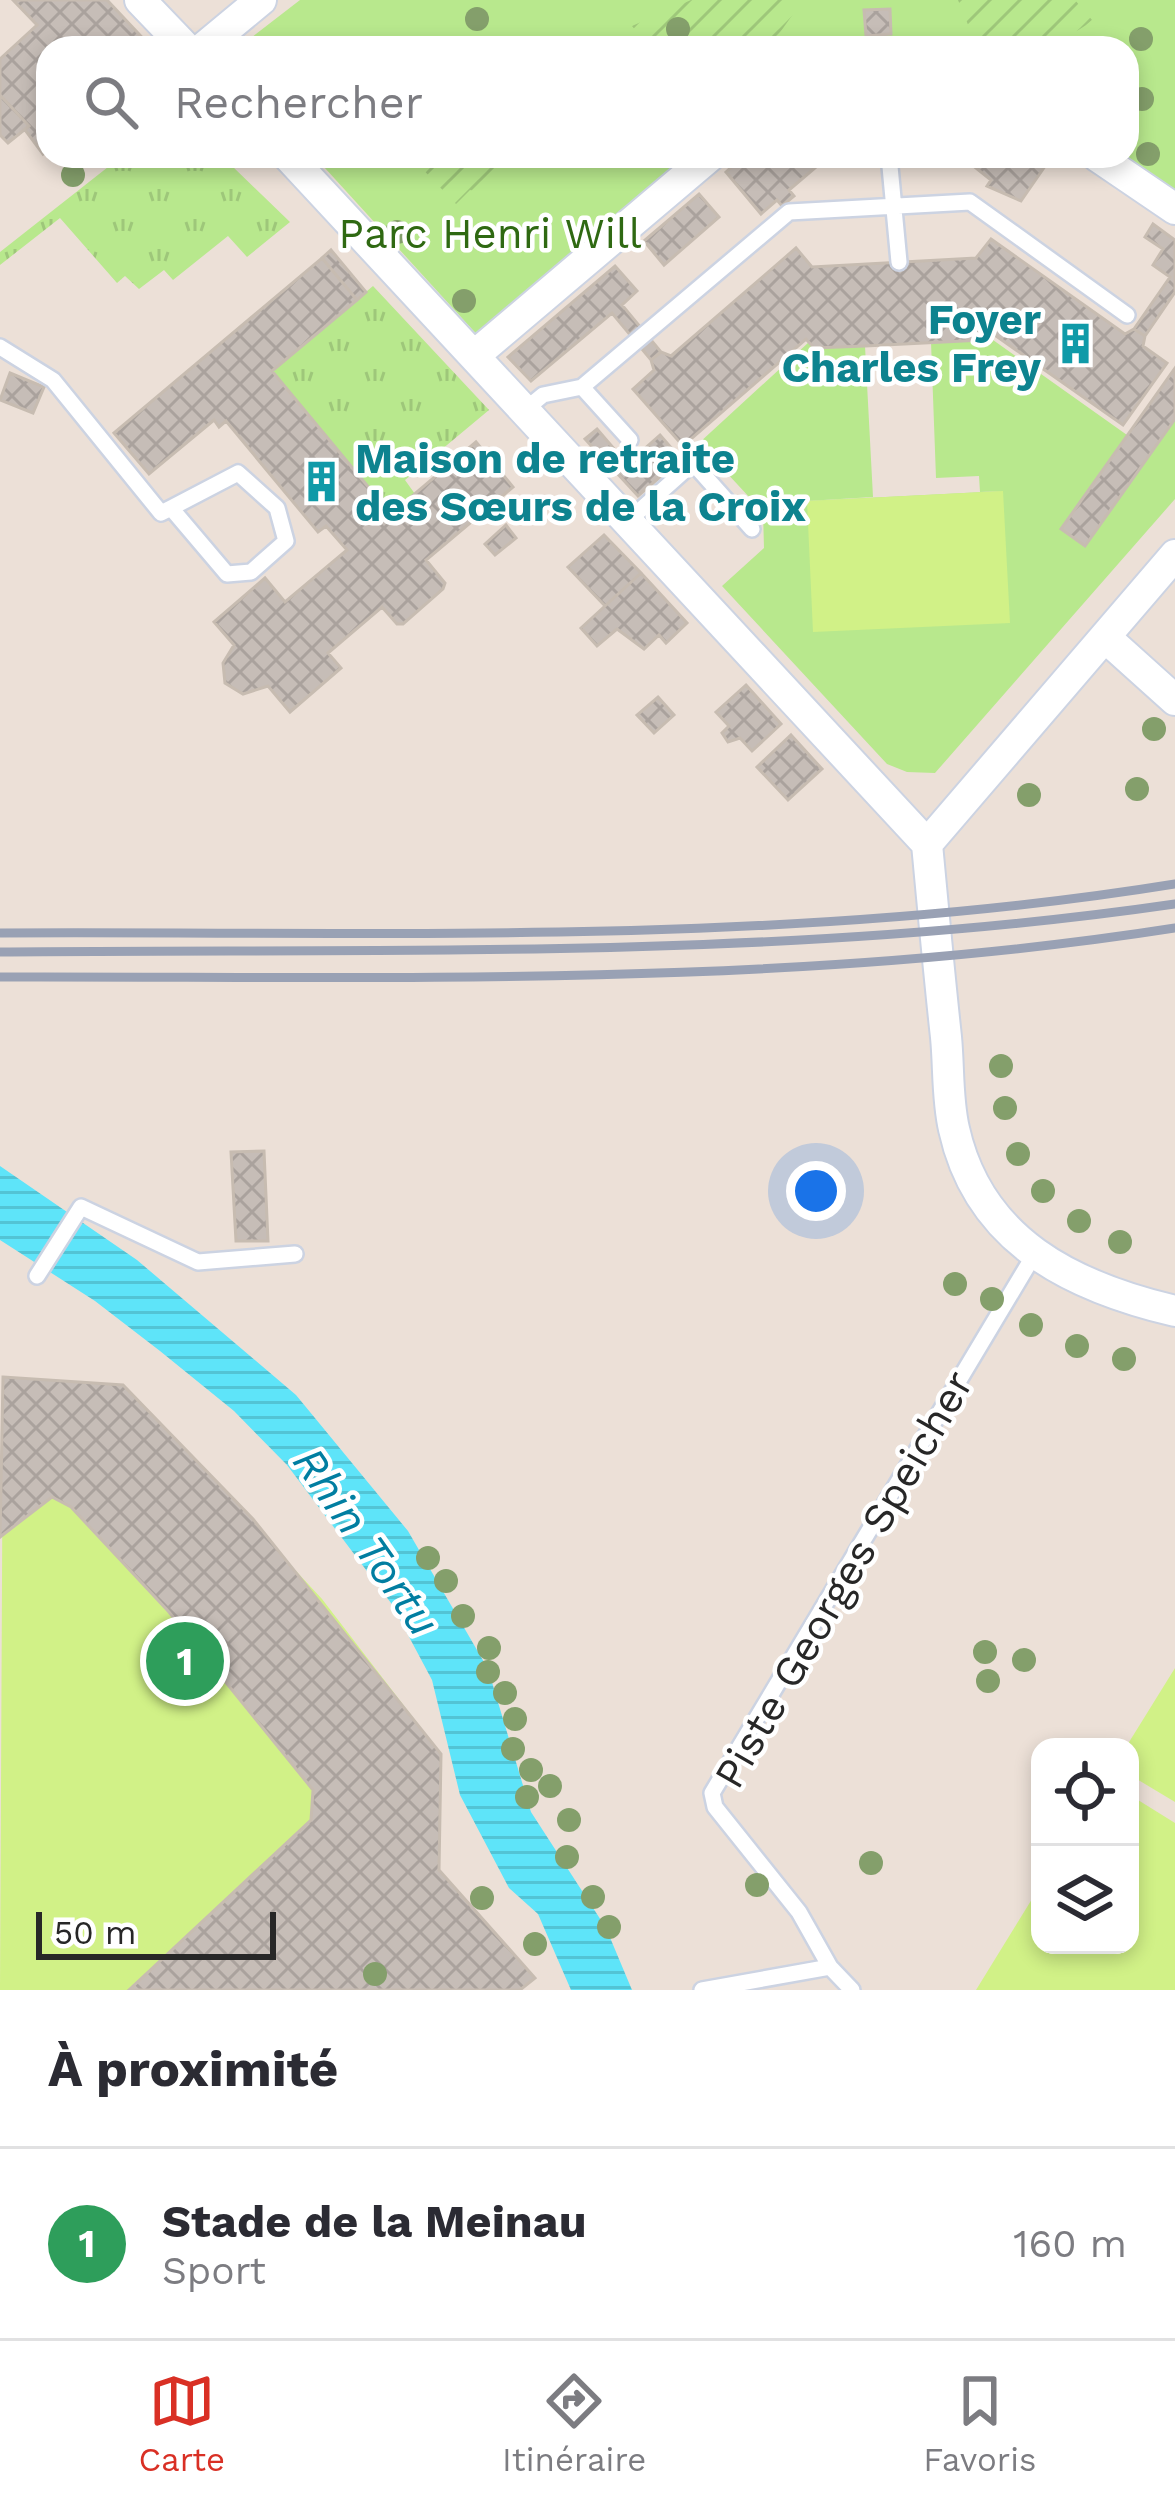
<!DOCTYPE html>
<html lang="fr">
<head>
<meta charset="utf-8">
<style>
	body { margin:0; font-family:"Work Sans",sans-serif; background:#f7f7f7; color:#2b2b33 }
	.controls { position:absolute; right:36px; bottom:36px; display:grid; overflow:hidden; border-radius:24px; box-shadow:0 6px 18px #0003 }
	.controls button { width:108px; height:108px; display:grid; place-items:center; padding:0; border:0; border-bottom:3px solid #e1e1e2; background:#fff; color:#2b2b33; font:60px sans-serif }
	.scale { position:absolute; left:36px; bottom:30px; width:240px; box-sizing:border-box; padding-left:12px; border:6px solid #272727; border-top:0; font-size:33px; line-height:42px; white-space:nowrap; color:#272727; -webkit-text-stroke:9px #fff; paint-order:stroke }
	.you { position:absolute; left:816px; top:1191px; width:42px; height:42px; margin:-30px; border:9px solid #fff; border-radius:50%; background:#1a73e8; box-shadow:0 0 0 18px #1a73e833 }
	.badge { display:grid; place-items:center; width:78px; height:78px; border-radius:50%; background:#d93025; color:#fff; font-size:39px; font-weight:700 }
	.pin { position:absolute; translate:-50% -50%; border:6px solid #fff; box-shadow:0 3px 12px #0006 }
	.list { margin:0; padding:0; list-style:none }
	h2 { display:flex; justify-content:space-between; align-items:center; height:156px; margin:0; padding:0 48px; font-size:51px }
	h2 small { font-size:39px; font-weight:400; color:#7c7c81 }
	.list li { display:grid; grid-template-columns:78px 1fr auto; gap:36px; align-items:center; box-sizing:border-box; height:192px; padding:0 48px; border-top:3px solid #e1e1e2 }
	.list b { display:block; font-size:45px; white-space:nowrap }
	.list p { margin:0; font-size:39px; white-space:nowrap; color:#7c7c81 }
	.list em { font-size:39px; font-style:normal; color:#7c7c81 }
	.icon { flex:none; width:66px; height:66px; fill:none; stroke:currentColor; stroke-width:2; stroke-linecap:round; stroke-linejoin:round }
	.map { position:relative; flex:none; width:1175px; height:1990px; overflow:hidden }
	.search { position:absolute; background:#fff; box-shadow:0 6px 18px #0003; left:36px; right:36px; top:36px; height:132px; display:flex; align-items:center; gap:30px; box-sizing:border-box; padding:0 42px; border-radius:36px; color:#7c7c81; font-size:45px }
	.sheet { height:348px; background:#fff }
	nav { display:flex; justify-content:space-around; align-items:center; box-sizing:border-box; height:168px; border-top:3px solid #e1e1e2; background:#fff; font-size:33px; color:#7c7c81 }
	nav a { display:grid; justify-items:center; gap:6px }
	nav .on { color:#d93025 }
	.map>svg:first-child { display:block }
	.grass { fill:url(#grass-tufts) }
	.park { fill:#b8e88d }
	.garden { fill:url(#garden-furrows) }
	.pitch { fill:#d1f187 }
	.water { fill:url(#water-rules) }
	.building { fill:url(#building-cross-hatch); stroke:#c7bcb1; stroke-width:3 }
	.lines { fill:none; stroke-linecap:round; stroke-linejoin:round }
	.service-casing { stroke:#ccd3e2; stroke-width:20 }
	.minor-casing { stroke:#ccd3e2; stroke-width:34 }
	.service { stroke:#fff; stroke-width:15 }
	.minor { stroke:#fff; stroke-width:30 }
	.rail { stroke:#99a1b4; stroke-width:9 }
	.tree { fill:#849f6b }
	.labels { text-anchor:middle; stroke-width:9; stroke-linejoin:round; paint-order:stroke }
	.park-label { font-size:42px; fill:#2f6912; stroke:#fff }
	.culture-label { font-size:42px; font-weight:bold; fill:#0d838f; stroke:#fff; text-anchor:end }
	.street-label { font-size:42px; fill:#272727; stroke:#fff }
	.water-label { font-size:45px; font-style:italic; fill:#017ea1; stroke:#fff }
</style>
</head>
<body>
<div class="map">
<svg width="1175" height="1990" viewBox="0 0 1175 1990">
	<defs>
		<pattern id="grass-tufts" width="24" height="20" patternUnits="userSpaceOnUse" patternTransform="scale(3)"><rect width="24" height="20" fill="#b8e88d"/><path d="M3 7l-1-3M5 7V3M7 7l1-3M15 17l-1-3M17 17v-4M19 17l1-3" fill="none" stroke="#9ec77a"/></pattern>
		<pattern id="garden-furrows" width="10" height="10" patternUnits="userSpaceOnUse" patternTransform="scale(3)"><rect width="10" height="10" fill="#b8e88d"/><path d="M-1 1l2-2M0 10L10 0M9 11l2-2" fill="none" stroke="#9ec77a"/></pattern>
		<pattern id="water-rules" width="6" height="5" patternUnits="userSpaceOnUse" patternTransform="scale(3)"><rect width="6" height="5" fill="#5ee4f9"/><path d="M0 2.5h6" fill="none" stroke="#52c4d5"/></pattern>
		<pattern id="building-cross-hatch" width="8" height="8" patternUnits="userSpaceOnUse" patternTransform="scale(3)"><rect width="8" height="8" fill="#c6bdb7"/><path d="M0 0l8 8M0 8l8-8" fill="none" stroke="#aaa29d"/></pattern>
	</defs>
	<rect width="100%" height="100%" fill="#ece0d7"/>
	<path class="grass" d="M122,156H239L232,166L290,222L247,257L228,236L173,280L164,270L139,289L125,276L117,283L60,218L0,265V252Z
		M373,286L489,410L405,480L415,494L391,514L272,371Z"/>
	<path class="park" d="M300,0H1175V197L1113,156H1127V48H238Z
		M314,156H696L481,339Z
		M986,335L1127,435L1062,528L1086,545L1175,419V499L935,773L907,772L887,764L722,586L764,548L763,512L699,443L809,342L814,348L865,346L873,497L807,501L1003,491L980,492L979,476L936,478L931,342L982,340Z"/>
	<path class="garden" d="M691,0H803L769,48H650L632,26Z
		M958,0H1075L1092,20C1053,55 1018,32 973,37Z
		M410,156H497L488,194L470,190L456,204Z"/>
	<path class="pitch" d="M1003,491L1010,623L813,632L807,501Z
		M3,1377L123,1385L322,1599L441,1754L439,1870L535,1978L520,1990H0Z
		M1175,1668V1802L1130,1775L1126,1747Z
		M1130,1795L1175,1823V1990H976L1040,1886V1945H1130Z"/>
	<path class="water" d="M0,1166L137,1260L296,1395L408,1531L488,1669L531,1812L606,1928L632,1990H571L538,1914L509,1888L460,1795L432,1680L391,1603L287,1465L234,1411L160,1351L95,1301L0,1240Z"/>
	<path class="building" d="M13,0H107L152,48H48V150L43,154L25,130L29,126L0,95V59L37,25Z
		M890,9L891,34L866,36L864,10Z
		M0,95L29,126L8,143L0,135Z
		M743,156H812L816,167L789,190L794,196L782,206L777,200L761,214L726,172Z
		M961,156H1052L1021,201L987,186L991,180Z
		M699,194L719,217L664,265L644,241Z
		M1153,224L1175,240V292L1145,336L1134,329L1170,277L1153,265L1163,249L1145,237Z
		M991,239L1125,334L1134,329L1145,336L1143,346L1167,363L1123,425L989,331L982,340L865,346L814,348L806,339L683,446L633,389L654,370L651,360L661,352L671,356L796,248L812,267L976,258Z
		M331,250L366,292L357,300L322,258Z
		M322,258L357,300L272,371L360,477L391,514L476,442L513,487L426,560L445,583L443,589L403,624H397L382,607L328,653L341,668L290,712L268,686L243,694L225,683L223,663L234,645L214,622L265,578L285,602L347,550L326,526L318,532L226,421L219,427L214,420L149,474L114,433Z
		M615,266L637,291L622,305L661,352L651,360L612,313L531,381L508,357Z
		M1175,368V419L1085,546L1061,529Z
		M10,373L44,387L33,413L0,400Z
		M597,429L616,451L605,461L585,439Z
		M660,435L681,459L638,496L617,473Z
		M506,525L516,538L495,555L485,544Z
		M604,535L641,573L605,606L568,567Z
		M641,573L687,623L666,643L659,635L644,649L617,629L597,646L581,628Z
		M746,685L781,724L752,751L740,738L728,742L722,733L729,726L716,712Z
		M658,697L674,715L654,733L637,715Z
		M791,735L822,769L788,800L757,767Z
		M264,1151L268,1241H236L231,1152Z
		M3,1377L123,1385L253,1519L441,1754L439,1870L535,1978L520,1990H129L311,1820L313,1790L169,1612L71,1507L52,1497L0,1537Z"/>
	<g class="lines">
		<defs>
			<path id="service" d="M889,156L899,262
				M0,347L53,380L161,513L171,508L238,473L277,508L286,541L251,572L227,574L171,508
				M582,387L630,440
				M526,409L543,395L582,387L789,212L970,202L1127,315
				M628,521L693,463L752,529
				M37,1276L81,1207L198,1262L295,1254
				M830,1967L852,1990
				M702,1990L830,1967L799,1912L715,1807L712,1793L1034,1255"/>
			<path id="minor" d="M140,0L186,48
				M203,48L261,0
				M288,156L927,844
				M1097,156L1175,209
				M475,355L710,156
				M1106,638L1175,700
				M927,844C933,908 939,973 946,1037C949,1068 947,1099 954,1129C979,1242 1073,1287 1175,1311
				M927,844L1175,555"/>
		</defs>
		<use href="#service" class="service-casing"/>
		<use href="#minor" class="minor-casing"/>
		<use href="#service" class="service"/>
		<use href="#minor" class="minor"/>
		<path class="rail" d="M0,933C392,931 787,947 1175,884
			M0,952C393,948 785,961 1175,904
			M0,977C392,976 786,989 1175,928"/>
	</g>
	<g class="tree">
		<circle cx="477" cy="19" r="12"/>
		<circle cx="678" cy="29" r="12"/>
		<circle cx="1141" cy="39" r="12"/>
		<circle cx="1142" cy="99" r="12"/>
		<circle cx="1148" cy="154" r="12"/>
		<circle cx="73" cy="175" r="12"/>
		<circle cx="397" cy="232" r="12"/>
		<circle cx="464" cy="301" r="12"/>
		<circle cx="1154" cy="729" r="12"/>
		<circle cx="1137" cy="789" r="12"/>
		<circle cx="1029" cy="795" r="12"/>
		<circle cx="1001" cy="1066" r="12"/>
		<circle cx="1005" cy="1108" r="12"/>
		<circle cx="1018" cy="1154" r="12"/>
		<circle cx="1043" cy="1191" r="12"/>
		<circle cx="1079" cy="1221" r="12"/>
		<circle cx="1120" cy="1242" r="12"/>
		<circle cx="955" cy="1284" r="12"/>
		<circle cx="992" cy="1299" r="12"/>
		<circle cx="1031" cy="1325" r="12"/>
		<circle cx="1077" cy="1346" r="12"/>
		<circle cx="1124" cy="1359" r="12"/>
		<circle cx="428" cy="1558" r="12"/>
		<circle cx="446" cy="1581" r="12"/>
		<circle cx="463" cy="1616" r="12"/>
		<circle cx="489" cy="1648" r="12"/>
		<circle cx="985" cy="1652" r="12"/>
		<circle cx="1024" cy="1660" r="12"/>
		<circle cx="488" cy="1672" r="12"/>
		<circle cx="988" cy="1681" r="12"/>
		<circle cx="505" cy="1693" r="12"/>
		<circle cx="515" cy="1719" r="12"/>
		<circle cx="513" cy="1749" r="12"/>
		<circle cx="531" cy="1770" r="12"/>
		<circle cx="550" cy="1786" r="12"/>
		<circle cx="527" cy="1797" r="12"/>
		<circle cx="569" cy="1820" r="12"/>
		<circle cx="567" cy="1857" r="12"/>
		<circle cx="871" cy="1863" r="12"/>
		<circle cx="757" cy="1885" r="12"/>
		<circle cx="593" cy="1897" r="12"/>
		<circle cx="482" cy="1898" r="12"/>
		<circle cx="609" cy="1927" r="12"/>
		<circle cx="535" cy="1944" r="12"/>
		<circle cx="375" cy="1974" r="12"/>
	</g>
	<defs>
		<symbol id="building-bare" viewBox="-9 -9 18 18"><path d="M-4-6H4V6H1V3H-1V6H-4ZM-2.5-4.3h1.7v1.8h-1.7ZM.8-4.3h1.7v1.8H.8ZM-2.5-1h1.7V.8h-1.7ZM.8-1h1.7V.8H.8Z" fill="#0f9aa8" stroke="#fff" stroke-width="2.5" paint-order="stroke"/></symbol>
	</defs>
	<g fill-rule="evenodd">
		<use href="#building-bare" x="1046" y="314" width="59" height="59"/>
		<use href="#building-bare" x="292" y="452" width="59" height="59"/>
	</g>
	<g class="labels">
		<g class="park-label">
			<text x="490" y="248">Parc Henri Will</text>
		</g>
		<g class="culture-label">
			<text x="1041" y="334">Foyer<tspan x="1041" dy="48">Charles Frey</tspan></text>
			<text x="355" y="473" text-anchor="start">Maison de retraite<tspan x="355" dy="48">des Sœurs de la Croix</tspan></text>
		</g>
		<g class="street-label">
			<text transform="translate(843 1579) rotate(-60)" y="15">Piste Georges Speicher</text>
		</g>
		<g class="water-label">
			<text transform="translate(367 1541) rotate(55)" y="16">Rhin Tortu</text>
		</g>
	</g>
</svg>
<div class="controls">
<button><svg class="icon" aria-label="locate" viewBox="0 0 24 24"><circle cx="12" cy="12" r="6"/><path d="M12 2v4M12 18v4M2 12h4M18 12h4"/></svg></button>
<button><svg class="icon" aria-label="layers" viewBox="0 0 24 24"><path d="M12 4l9 5-9 5-9-5zM3 14l9 5 9-5"/></svg></button>
</div>
<div class="scale">50 m</div>
<div class="you"></div>
<div class="pin badge" style="left:185px;top:1661px;background:#2e9e5b">1</div>
<div class="search"><svg class="icon" aria-label="search" viewBox="0 0 24 24"><circle cx="10" cy="10" r="6"/><path d="M15 15l6 6"/></svg>Rechercher</div>
</div>
<section class="sheet">
<h2>À proximité<small></small></h2>
<ul class="list">
<li><span class="badge" style="background:#2e9e5b">1</span><div><b>Stade de la Meinau</b><p>Sport</p></div><em>160 m</em></li>
</ul>
</section>
<nav>
<a class="on"><svg class="icon" aria-label="map" viewBox="0 0 24 24"><path d="M3 6l6-2 6 2 6-2v14l-6 2-6-2-6 2zM9 4v14M15 6v14"/></svg>Carte</a>
<a><svg class="icon" aria-label="directions" viewBox="0 0 24 24"><path d="M12 3l9 9-9 9-9-9zM9 14v-3h6M13 9l2 2-2 2"/></svg>Itinéraire</a>
<a><svg class="icon" aria-label="saved" viewBox="0 0 24 24"><path d="M7 4h10v16l-5-4-5 4z"/></svg>Favoris</a>
</nav>
</body>
</html>
